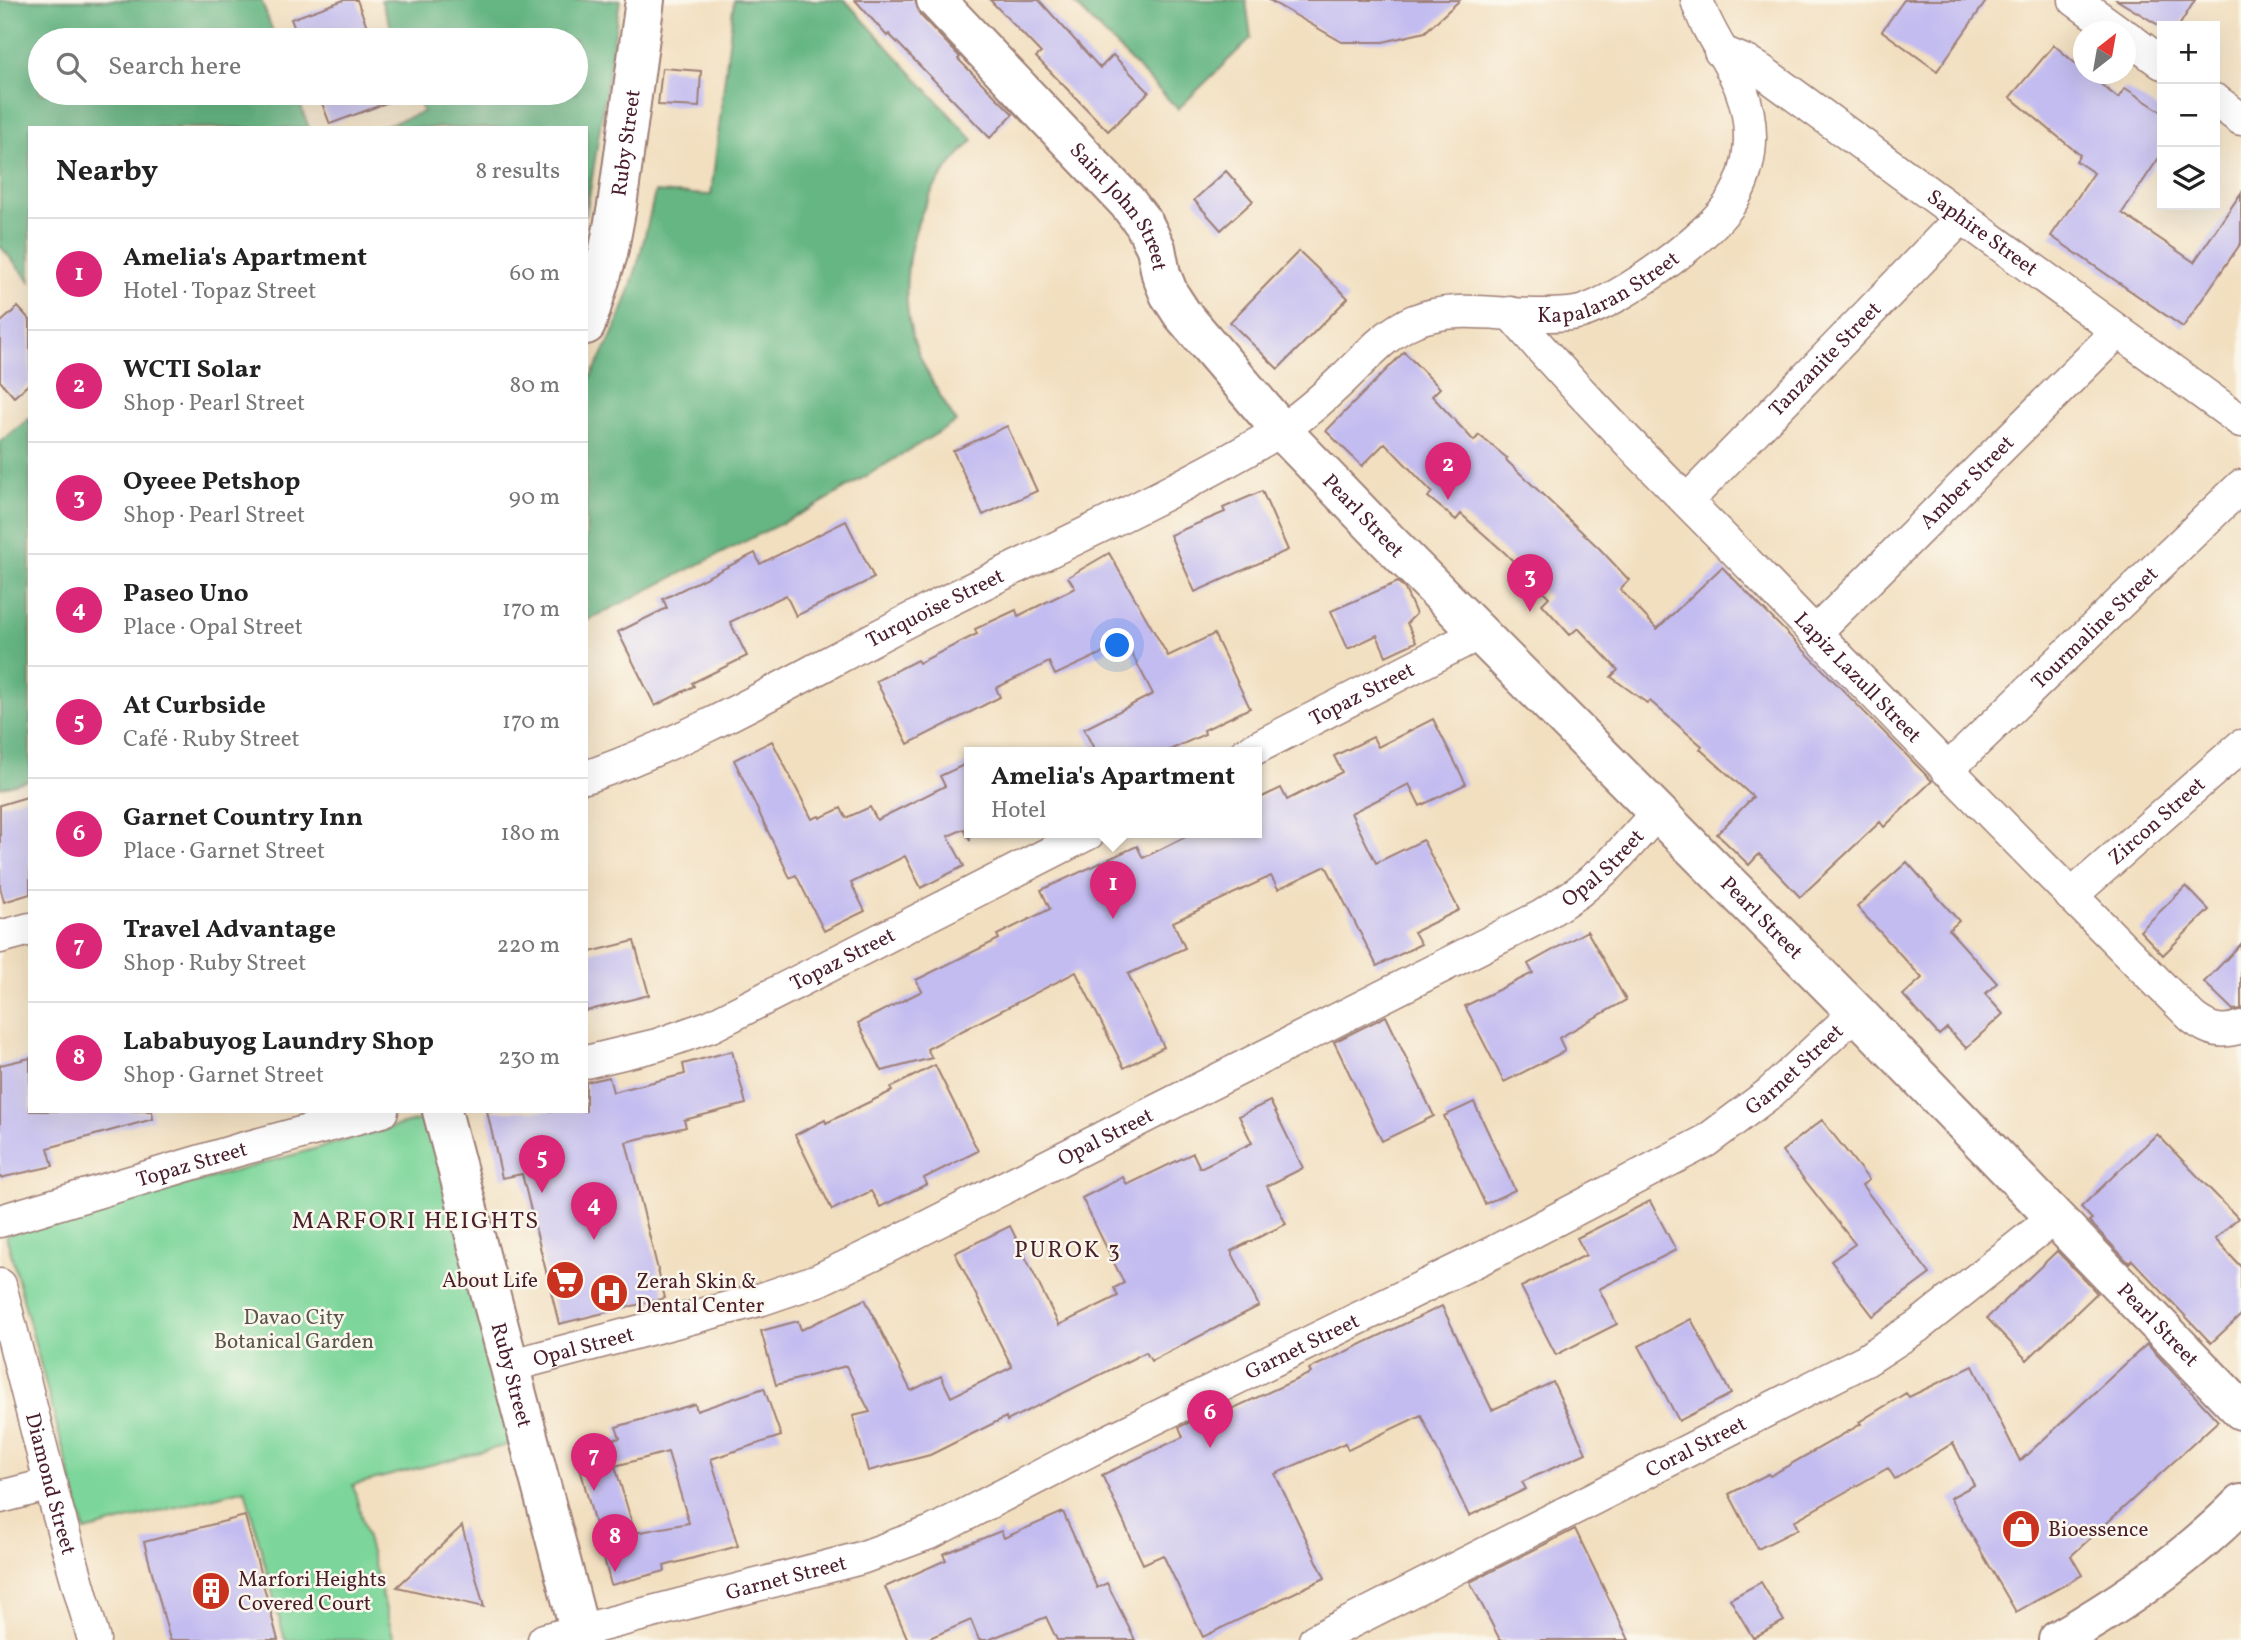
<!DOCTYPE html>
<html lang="en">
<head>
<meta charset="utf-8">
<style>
	body { margin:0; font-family:Vollkorn,serif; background:#f6f6f6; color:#222 }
	.controls { position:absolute; right:21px; top:21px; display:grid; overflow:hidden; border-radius:0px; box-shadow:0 7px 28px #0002 }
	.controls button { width:63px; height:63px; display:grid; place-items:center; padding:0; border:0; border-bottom:2px solid #e0e0e0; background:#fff; color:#222; font:35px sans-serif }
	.compass { position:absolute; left:2073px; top:21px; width:63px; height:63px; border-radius:50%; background:#fff; box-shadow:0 7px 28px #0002; rotate:31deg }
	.you { position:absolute; left:1118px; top:646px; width:24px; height:24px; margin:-18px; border:5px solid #fff; border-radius:50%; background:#1a73e8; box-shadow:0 0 0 10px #1a73e833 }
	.badge { display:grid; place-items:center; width:46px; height:46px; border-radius:50%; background:#db2777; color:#fff; font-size:23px; font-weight:700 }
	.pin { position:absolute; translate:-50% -58px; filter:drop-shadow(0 2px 4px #0008) }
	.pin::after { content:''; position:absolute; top:37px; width:24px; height:21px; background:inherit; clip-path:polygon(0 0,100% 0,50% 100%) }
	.popup { position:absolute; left:964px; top:747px; width:298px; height:91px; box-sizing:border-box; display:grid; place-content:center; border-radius:0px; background:#fff; filter:drop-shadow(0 2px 5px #0005); font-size:23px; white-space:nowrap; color:#767676 }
	.popup b { font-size:26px; color:#222 }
	.popup::after { content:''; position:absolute; left:50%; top:100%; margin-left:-14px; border:14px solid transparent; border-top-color:#fff }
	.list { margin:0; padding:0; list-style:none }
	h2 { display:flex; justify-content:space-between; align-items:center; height:91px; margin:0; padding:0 28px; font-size:30px }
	h2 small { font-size:23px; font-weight:400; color:#767676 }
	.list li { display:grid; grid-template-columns:46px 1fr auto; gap:21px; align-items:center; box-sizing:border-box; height:112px; padding:0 28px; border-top:2px solid #e0e0e0 }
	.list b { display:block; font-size:26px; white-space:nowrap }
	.list p { margin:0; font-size:23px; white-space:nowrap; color:#767676 }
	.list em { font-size:23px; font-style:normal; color:#767676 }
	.icon { flex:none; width:38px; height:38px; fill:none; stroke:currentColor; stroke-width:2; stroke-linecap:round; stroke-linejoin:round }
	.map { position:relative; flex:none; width:2241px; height:1640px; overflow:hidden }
	.search { position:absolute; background:#fff; box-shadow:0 7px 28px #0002; left:28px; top:28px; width:560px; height:77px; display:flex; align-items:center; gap:18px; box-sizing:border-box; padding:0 24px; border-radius:38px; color:#767676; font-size:26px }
	.panel { position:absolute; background:#fff; box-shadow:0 7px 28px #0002; left:28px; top:126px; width:560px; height:987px; border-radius:0px }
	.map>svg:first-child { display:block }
	.green { fill:#7cd59a; stroke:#637a62; stroke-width:2 }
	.forest { fill:#65b682; stroke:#586a56; stroke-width:2 }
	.building { fill:#c3bcf0; fill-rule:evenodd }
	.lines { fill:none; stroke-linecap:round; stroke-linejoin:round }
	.minor-casing { stroke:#9e7f76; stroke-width:35 }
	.tertiary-casing { stroke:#9e7f76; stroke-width:42 }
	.secondary-casing { stroke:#9e7f76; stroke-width:42 }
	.primary-casing { stroke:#9e7f76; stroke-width:42 }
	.minor { stroke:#fff; stroke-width:32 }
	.tertiary { stroke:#fff; stroke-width:38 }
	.secondary { stroke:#fff; stroke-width:38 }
	.primary { stroke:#fff; stroke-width:38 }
	.labels { text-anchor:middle; stroke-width:5; stroke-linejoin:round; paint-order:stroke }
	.street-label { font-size:21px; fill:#4a1f2b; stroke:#fbf7ec }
	.poi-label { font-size:21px; fill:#4a1f2b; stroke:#fbf7ec; text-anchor:start }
	.park-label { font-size:21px; fill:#59564c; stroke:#fbf7ec }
	.neighbourhood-label { font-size:23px; letter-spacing:2px; fill:#4a1f2b; stroke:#fbf7ec }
	.quarter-label { font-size:24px; letter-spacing:2px; fill:#4a1f2b; stroke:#fbf7ec }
</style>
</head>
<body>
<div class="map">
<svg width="2241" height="1640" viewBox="0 0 2241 1640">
	<rect width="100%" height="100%" fill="#fbf7ec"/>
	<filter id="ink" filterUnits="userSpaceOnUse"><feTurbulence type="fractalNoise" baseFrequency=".0143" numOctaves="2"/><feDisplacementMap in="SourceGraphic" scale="14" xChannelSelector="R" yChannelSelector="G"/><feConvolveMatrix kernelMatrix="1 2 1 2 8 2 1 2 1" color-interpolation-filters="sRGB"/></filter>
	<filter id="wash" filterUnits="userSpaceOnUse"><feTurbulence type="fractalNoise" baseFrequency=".00686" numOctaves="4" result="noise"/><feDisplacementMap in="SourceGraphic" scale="28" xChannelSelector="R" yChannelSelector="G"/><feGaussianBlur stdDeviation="1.57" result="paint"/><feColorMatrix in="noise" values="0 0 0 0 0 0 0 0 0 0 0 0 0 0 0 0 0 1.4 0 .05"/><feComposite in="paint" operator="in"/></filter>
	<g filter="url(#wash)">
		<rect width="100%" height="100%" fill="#f2dfc0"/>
		<path class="green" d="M429,1117L511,1444L353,1485L394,1640H285L245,1489L85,1531L6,1235Z"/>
		<path class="forest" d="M0,0H261L276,40H40V93H296L309,128H30V281L0,246Z
			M381,0H620L586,216V128H379L423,112L416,93H576V40H396Z
			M734,0H845L973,140C957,157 941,174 930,195C904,245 897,309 922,361C931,382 944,402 956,422L816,506L586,621V385C625,320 639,265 655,192L711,195Z
			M1071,0H1246L1251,38L1178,109Z
			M30,418V780L0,788V442Z"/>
		<g id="blocks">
			<path class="building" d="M344,0H357L372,40H299L291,19Z
				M855,0H915L920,15L960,57L958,59L1013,114L990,138L889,34L887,36Z
				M990,0H1039L1100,68L1113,55L1149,92L1108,131L1036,57L1041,53Z
				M1269,0H1460L1425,32L1383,42H1342Z
				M1904,0H1987L1937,71L1882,31Z
				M2117,0H2195L2179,26H2160Z
				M2054,45L2083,70V74H2088L2118,98L2125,88L2162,112V153L2122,213L2194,262L2241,193V243L2183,327L2051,236L2094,173L2076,161L2080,155L2010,97Z
				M662,68L701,71L699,107L658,105Z
				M318,93H407L408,95L330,124Z
				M1226,171L1253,201L1221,230L1194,200Z
				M1299,251L1348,298L1278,369L1230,322Z
				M18,307L30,320V383L14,397L0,381V323Z
				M1404,352L1440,388L1432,396L1474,441L1479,435L1507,458L1506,460L1600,549L1629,580L1620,589L1657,629L1722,567L1932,781L1884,827L1880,822L1800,897L1759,854L1749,865L1717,834L1753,797L1700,749L1702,746L1650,701L1647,703L1611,677L1618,670L1578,628L1570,635L1542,604L1549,597L1504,552L1461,514L1456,520L1428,497L1432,492L1385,443L1362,466L1326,431Z
				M1007,426L1037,491L983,515L953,451Z
				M1262,491L1288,550L1195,592L1170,535L1225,512L1223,508Z
				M846,521L874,578L796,616L786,595L730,622L747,656L692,683L694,686L655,706L618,632L667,608L663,599L755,553L760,564Z
				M1109,553L1168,656L1214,634L1250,708L1204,730L1205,734L1163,753H1096L1084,729L1153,694L1126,642L1055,675L1049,662L996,688L1000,697L908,744L876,681L917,660L919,663L977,634L975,629L1016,610L1018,616L1075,588L1068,577Z
				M1398,582L1405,589L1416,614L1407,623L1416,642L1386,656L1377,635L1348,649L1331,611Z
				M1433,719L1466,784L1420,806L1409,784L1351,813L1376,863L1423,840L1459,910L1414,932L1421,944L1377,966L1326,866L1278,889L1271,876L1173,922L1185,948L1128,974L1164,1047L1124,1068L1076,972L927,1049L932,1058L882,1071L858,1023L922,991L916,980L999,939L997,935L1050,909L1041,890L1137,846L1143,858L1193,833H1256V800L1281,788L1287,800L1342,772L1334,756L1373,737L1378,747Z
				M772,741L812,819L819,816L820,818L841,808L846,818L870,807L877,820L945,786L940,776L970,762V841L964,829L948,836L964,866L921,888L905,856L851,883L865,911L824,931L796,875L790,878L734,760Z
				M30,796V894L4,902L0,887V805Z
				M1907,862L1959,921L1949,930L1997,983L1985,994L2003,1014L1966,1048L1947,1028L1939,1035L1903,995L1922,978L1857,907Z
				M2186,886L2209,910L2163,955L2140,931Z
				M1587,931L1626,1000L1559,1038L1565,1051L1504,1082L1465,1006L1533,973L1528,964Z
				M634,941L649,995L586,1011V953Z
				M2241,944V1009L2233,1010L2204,982Z
				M1386,1016L1434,1116L1382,1141L1334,1042Z
				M732,1051L746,1104L684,1120L686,1127L626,1142L665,1298L559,1324L522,1174L502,1178L487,1111H586V1082L609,1077L613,1092L685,1074L683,1064Z
				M30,1058V1111H152L153,1119L48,1148L53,1166L0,1178V1065Z
				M935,1065L978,1151L924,1178L927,1184L880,1207L871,1191L832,1210L795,1135L825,1120L826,1123L892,1091L890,1088Z
				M1270,1101L1303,1168L1267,1186L1286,1224L1231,1251L1259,1306L1151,1361L1146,1352L1007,1421L1006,1417L930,1455L868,1471L853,1416L870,1412L846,1366L776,1385L761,1331L798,1321L801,1330L865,1299L911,1391L941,1376L951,1397L1012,1367L955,1253L1010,1226L1059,1325L1118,1296L1114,1288L1124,1283L1082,1198L1123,1177L1127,1185L1193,1153L1200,1168L1252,1143L1239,1116Z
				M1474,1102L1515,1190L1485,1204L1444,1116Z
				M1822,1120L1869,1180L1862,1185L1930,1274L1873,1316L1831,1261L1855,1244L1782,1151Z
				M2157,1134L2238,1218L2215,1239L2241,1267V1315L2211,1343L2132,1260L2129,1263L2089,1221L2092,1219L2081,1207Z
				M1650,1201L1676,1250L1599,1289L1617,1324L1556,1355L1521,1287L1586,1255L1577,1238Z
				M2057,1251L2097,1293L2027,1360L1987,1318Z
				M1442,1306L1492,1410L1553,1382L1586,1453L1522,1482L1526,1489L1469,1516L1421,1415L1348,1450L1345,1443L1275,1474L1325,1578L1203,1637L1163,1555L1143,1564L1102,1475L1183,1437L1179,1427L1214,1411L1216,1416L1311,1373L1309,1369Z
				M1691,1319L1731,1394L1679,1421L1639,1346Z
				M2147,1344L2218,1421L2071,1556L2082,1575L2016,1612L1950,1498L1974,1485L1953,1443L1895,1479L1888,1468L1794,1521L1798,1529L1758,1549L1729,1494L1768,1474L1770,1476L1861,1424L1859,1422L1906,1393L1909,1397L1973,1366L2020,1461Z
				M764,1388L781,1436L711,1459L738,1546L664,1566L665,1571L611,1585L575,1449L620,1438L616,1427L695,1404L697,1411ZM668,1452L689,1523L635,1533L615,1466Z
				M1063,1512L1097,1588L1107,1583L1135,1640H1057L1046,1617L988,1640H979L971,1620L925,1640H908L885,1587L946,1560L943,1554L1001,1531L1004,1538Z
				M245,1516L278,1640H170L144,1542Z
				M462,1526L484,1607L397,1587Z
				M1575,1529L1629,1640H1500L1470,1582Z
				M1761,1582L1784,1621L1753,1638L1730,1599Z"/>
		</g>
	</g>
	<g filter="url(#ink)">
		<use href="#blocks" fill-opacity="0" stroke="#9e7f76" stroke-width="2"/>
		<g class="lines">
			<defs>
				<g id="minor">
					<path d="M2075,0L2119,32"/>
					<path d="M2126,36L2162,63"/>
					<path id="s1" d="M1720,51L1749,63L1763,72L2241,421"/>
					<path d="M2215,100L2241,119"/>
					<path id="s2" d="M1510,313C1590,407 1680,493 1766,582C1907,728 2049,874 2193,1018C2209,1030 2221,1034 2241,1027"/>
					<path id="s3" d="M1687,501L1962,217"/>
					<path id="s4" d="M1815,633L2118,331"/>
					<path id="s5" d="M1246,753L1478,634"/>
					<path id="s6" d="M1947,770L2241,486"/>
					<path id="s7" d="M586,777C704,736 812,669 923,613C1042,553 1164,500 1278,432C1301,418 1323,398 1343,379C1365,358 1386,333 1414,321C1456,304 1500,316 1543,315C1555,315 1570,315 1581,312C1622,300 1710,236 1733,199C1753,166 1755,126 1741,89C1729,58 1707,33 1697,0"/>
					<path id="s8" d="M2071,896L2241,746"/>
					<path d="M0,937L30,929"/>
					<path id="s9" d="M586,1062L657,1045L711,1026L1089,833"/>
					<path id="s10" d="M0,1221L238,1150L382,1111"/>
					<path id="s11" d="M0,1285L55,1502L94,1640"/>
					<path id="s12" d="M509,1366L762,1299L818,1280L879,1251L1542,916L1578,892L1609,866L1657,813"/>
					<path d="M0,1497L51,1484"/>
					<path id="s13" d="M544,1640L861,1558L932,1532L1094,1448L1492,1253L1706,1141L1770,1093L1856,1012"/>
					<path id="s14" d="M1315,1640L1866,1360L1918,1326L2055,1217"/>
				</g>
				<g id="tertiary">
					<path id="s15" d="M936,0L1127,202L1144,224L1156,248L1161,274L1169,294L1182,314L1281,430L1390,543L1856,1012L2241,1410"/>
				</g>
				<path id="secondary" d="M2058,1640C2124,1602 2188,1558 2241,1504"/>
				<g id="primary">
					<path id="s16" d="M586,325L608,254L617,206L645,0"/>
					<path id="s17" d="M442,1111L582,1640"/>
				</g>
			</defs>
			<use href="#minor" class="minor-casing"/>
			<use href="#tertiary" class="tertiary-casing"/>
			<use href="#secondary" class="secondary-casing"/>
			<use href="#primary" class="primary-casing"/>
			<use href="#minor" class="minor"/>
			<use href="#tertiary" class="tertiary"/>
			<use href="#secondary" class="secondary"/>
			<use href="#primary" class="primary"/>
		</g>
	</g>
	<defs>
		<symbol id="supermarket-disc" viewBox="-11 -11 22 22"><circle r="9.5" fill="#c8321e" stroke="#fbf7ec"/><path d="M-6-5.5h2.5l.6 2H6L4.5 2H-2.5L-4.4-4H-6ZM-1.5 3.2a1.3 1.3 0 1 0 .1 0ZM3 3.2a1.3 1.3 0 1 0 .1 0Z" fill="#fff"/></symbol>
		<symbol id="hospital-disc" viewBox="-11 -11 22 22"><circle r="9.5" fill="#c8321e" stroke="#fbf7ec"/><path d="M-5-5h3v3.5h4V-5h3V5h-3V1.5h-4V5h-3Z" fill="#fff"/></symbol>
		<symbol id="shop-disc" viewBox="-11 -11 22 22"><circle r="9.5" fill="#c8321e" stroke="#fbf7ec"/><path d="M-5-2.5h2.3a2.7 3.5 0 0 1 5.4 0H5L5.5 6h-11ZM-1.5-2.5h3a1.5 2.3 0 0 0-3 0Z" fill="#fff"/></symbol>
		<symbol id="building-disc" viewBox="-11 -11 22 22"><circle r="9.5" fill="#c8321e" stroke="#fbf7ec"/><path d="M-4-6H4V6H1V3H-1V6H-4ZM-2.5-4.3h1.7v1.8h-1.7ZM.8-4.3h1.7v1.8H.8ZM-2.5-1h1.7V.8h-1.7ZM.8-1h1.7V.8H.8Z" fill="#fff"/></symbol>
	</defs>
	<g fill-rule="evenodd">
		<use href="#supermarket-disc" x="543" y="1258" width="44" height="44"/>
		<use href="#hospital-disc" x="587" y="1271" width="44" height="44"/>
		<use href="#shop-disc" x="1999" y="1507" width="44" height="44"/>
		<use href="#building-disc" x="189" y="1569" width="44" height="44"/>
	</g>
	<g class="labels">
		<g class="street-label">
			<text dy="7" stroke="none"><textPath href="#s16" startOffset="187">Ruby Street</textPath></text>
			<text dy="7" stroke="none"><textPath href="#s15" startOffset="278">Saint John Street</textPath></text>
			<text dy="7" stroke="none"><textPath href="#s1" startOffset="320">Saphire Street</textPath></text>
			<text dy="7" stroke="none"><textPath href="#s7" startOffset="1152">Kapalaran Street</textPath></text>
			<text dy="7" stroke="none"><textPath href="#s3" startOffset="198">Tanzanite Street</textPath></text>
			<text dy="7" stroke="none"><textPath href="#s4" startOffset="214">Amber Street</textPath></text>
			<text dy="7" stroke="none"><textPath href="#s15" startOffset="676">Pearl Street</textPath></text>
			<text dy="7" stroke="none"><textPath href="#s7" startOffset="388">Turquoise Street</textPath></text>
			<text dy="7" stroke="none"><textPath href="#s6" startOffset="205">Tourmaline Street</textPath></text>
			<text dy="7" stroke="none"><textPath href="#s2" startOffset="504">Lapiz Lazull Street</textPath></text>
			<text dy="7" stroke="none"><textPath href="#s5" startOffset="130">Topaz Street</textPath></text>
			<text dy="7" stroke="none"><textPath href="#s8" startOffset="114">Zircon Street</textPath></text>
			<text dy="7" stroke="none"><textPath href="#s12" startOffset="1209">Opal Street</textPath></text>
			<text dy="7" stroke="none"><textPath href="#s15" startOffset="1242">Pearl Street</textPath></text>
			<text dy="7" stroke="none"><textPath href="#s9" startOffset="278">Topaz Street</textPath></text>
			<text dy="7" stroke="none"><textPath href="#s13" startOffset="1384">Garnet Street</textPath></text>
			<text dy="7" stroke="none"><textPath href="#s12" startOffset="642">Opal Street</textPath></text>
			<text dy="7" stroke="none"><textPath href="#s10" startOffset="200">Topaz Street</textPath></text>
			<text dy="7" stroke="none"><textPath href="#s15" startOffset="1810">Pearl Street</textPath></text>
			<text dy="7" stroke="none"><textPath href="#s13" startOffset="817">Garnet Street</textPath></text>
			<text dy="7" stroke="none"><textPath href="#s12" startOffset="77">Opal Street</textPath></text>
			<text dy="7" stroke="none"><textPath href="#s17" startOffset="273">Ruby Street</textPath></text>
			<text dy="7" stroke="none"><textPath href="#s14" startOffset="427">Coral Street</textPath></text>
			<text dy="7" stroke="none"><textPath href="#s11" startOffset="205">Diamond Street</textPath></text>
			<text dy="7" stroke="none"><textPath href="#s13" startOffset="250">Garnet Street</textPath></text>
		</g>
		<g class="poi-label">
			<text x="538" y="1287" text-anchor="end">About Life</text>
			<text x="636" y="1288">Zerah Skin &amp;<tspan x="636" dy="24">Dental Center</tspan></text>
			<text x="2048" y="1536">Bioessence</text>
			<text x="238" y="1586">Marfori Heights<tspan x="238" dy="24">Covered Court</tspan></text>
		</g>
		<g class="park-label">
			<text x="294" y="1324">Davao City<tspan x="294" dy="24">Botanical Garden</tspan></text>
		</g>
		<g class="neighbourhood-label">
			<text x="1068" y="1257">PUROK 3</text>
		</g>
		<g class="quarter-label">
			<text x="416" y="1228">MARFORI HEIGHTS</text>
		</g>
	</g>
</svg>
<div class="controls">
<button>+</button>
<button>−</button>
<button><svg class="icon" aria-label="layers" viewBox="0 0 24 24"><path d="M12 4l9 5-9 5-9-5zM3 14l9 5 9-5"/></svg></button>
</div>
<svg class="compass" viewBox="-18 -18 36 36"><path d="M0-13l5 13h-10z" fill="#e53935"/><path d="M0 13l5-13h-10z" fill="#767676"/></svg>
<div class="you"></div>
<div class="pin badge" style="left:1113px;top:919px">1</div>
<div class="popup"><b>Amelia's Apartment</b>Hotel</div>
<div class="pin badge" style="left:1448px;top:500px">2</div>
<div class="pin badge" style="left:1530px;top:612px">3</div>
<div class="pin badge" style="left:594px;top:1240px">4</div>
<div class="pin badge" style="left:542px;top:1193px">5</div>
<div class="pin badge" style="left:1210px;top:1448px">6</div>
<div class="pin badge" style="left:594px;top:1491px">7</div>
<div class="pin badge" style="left:615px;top:1572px">8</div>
<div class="search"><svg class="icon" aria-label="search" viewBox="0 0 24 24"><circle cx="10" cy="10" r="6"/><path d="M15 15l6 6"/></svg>Search here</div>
<section class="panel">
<h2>Nearby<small>8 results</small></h2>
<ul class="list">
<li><span class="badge">1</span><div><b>Amelia's Apartment</b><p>Hotel · Topaz Street</p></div><em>60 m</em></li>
<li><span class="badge">2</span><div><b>WCTI Solar</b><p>Shop · Pearl Street</p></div><em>80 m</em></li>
<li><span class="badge">3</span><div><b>Oyeee Petshop</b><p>Shop · Pearl Street</p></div><em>90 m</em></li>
<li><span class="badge">4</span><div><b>Paseo Uno</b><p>Place · Opal Street</p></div><em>170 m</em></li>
<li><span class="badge">5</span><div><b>At Curbside</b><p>Café · Ruby Street</p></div><em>170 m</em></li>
<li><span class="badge">6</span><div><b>Garnet Country Inn</b><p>Place · Garnet Street</p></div><em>180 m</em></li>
<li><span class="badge">7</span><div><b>Travel Advantage</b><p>Shop · Ruby Street</p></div><em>220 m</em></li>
<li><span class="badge">8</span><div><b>Lababuyog Laundry Shop</b><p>Shop · Garnet Street</p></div><em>230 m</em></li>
</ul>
</section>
</div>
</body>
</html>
